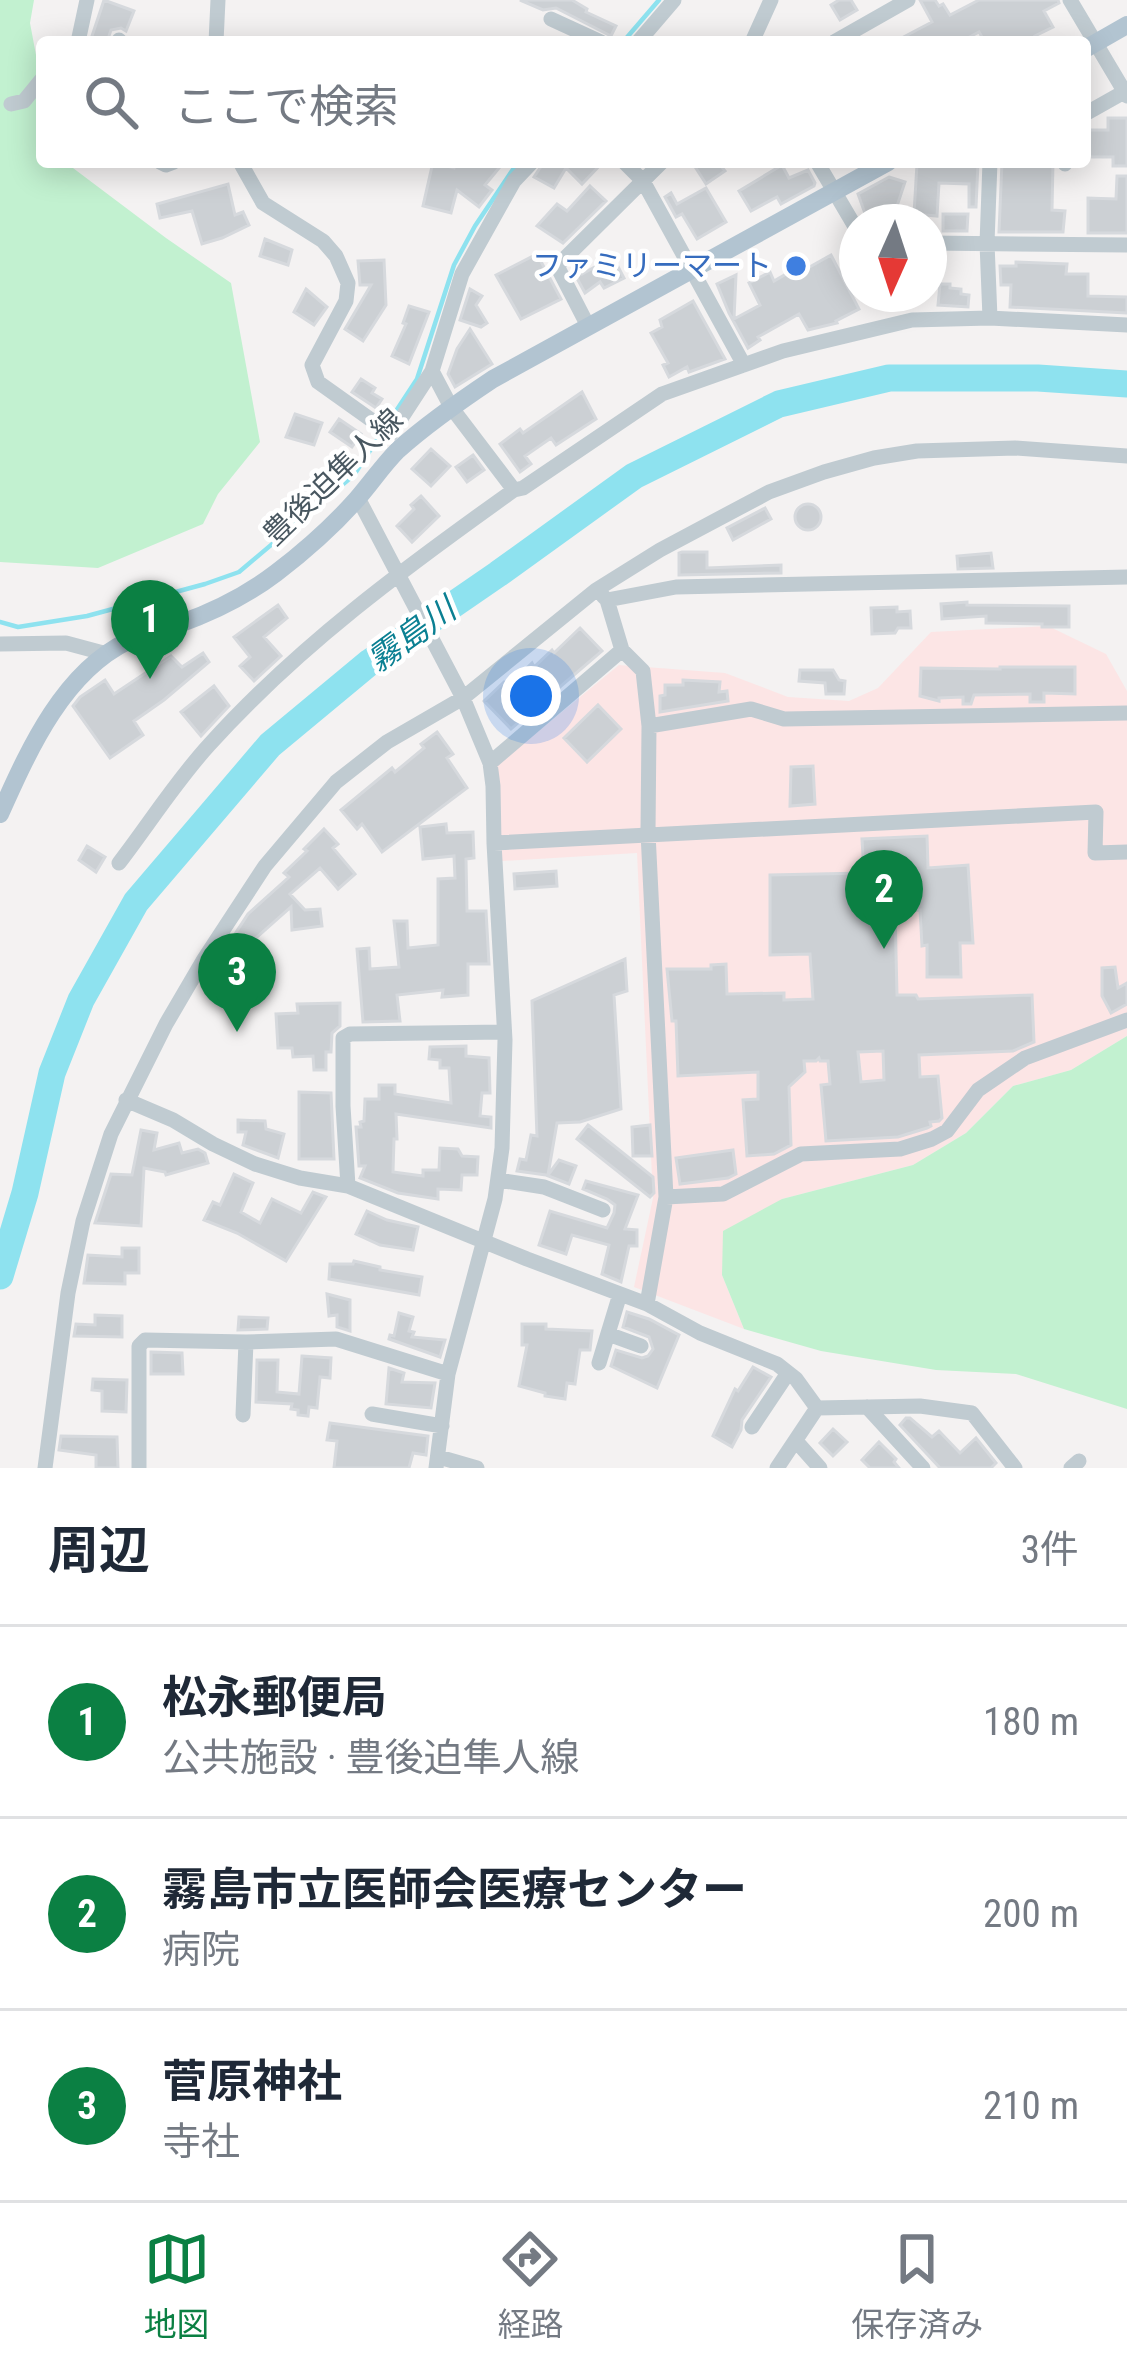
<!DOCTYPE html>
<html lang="ja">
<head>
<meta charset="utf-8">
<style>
	body { margin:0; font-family:"Roboto Condensed","Noto Sans JP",sans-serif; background:#f2f2f3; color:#1f2937 }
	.compass { position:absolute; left:839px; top:204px; width:108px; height:108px; border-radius:50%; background:#fff; box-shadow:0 6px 30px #0003; rotate:183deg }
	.you { position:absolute; left:531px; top:696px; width:42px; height:42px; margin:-30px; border:9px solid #fff; border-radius:50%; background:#1a73e8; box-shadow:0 0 0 18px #1a73e833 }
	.badge { display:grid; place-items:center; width:78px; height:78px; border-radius:50%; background:#0b8043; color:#fff; font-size:39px; font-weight:700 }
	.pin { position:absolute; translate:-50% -99px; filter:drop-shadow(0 3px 6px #0008) }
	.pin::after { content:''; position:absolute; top:63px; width:42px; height:36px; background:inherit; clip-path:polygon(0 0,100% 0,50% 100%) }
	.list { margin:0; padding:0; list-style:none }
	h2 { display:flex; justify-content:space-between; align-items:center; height:156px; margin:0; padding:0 48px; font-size:51px }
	h2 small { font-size:39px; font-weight:400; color:#747a83 }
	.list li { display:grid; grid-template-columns:78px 1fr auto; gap:36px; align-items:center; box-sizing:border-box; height:192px; padding:0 48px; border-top:3px solid #e0e1e3 }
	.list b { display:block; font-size:45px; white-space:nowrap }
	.list p { margin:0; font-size:39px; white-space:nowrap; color:#747a83 }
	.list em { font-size:39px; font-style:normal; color:#747a83 }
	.icon { flex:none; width:66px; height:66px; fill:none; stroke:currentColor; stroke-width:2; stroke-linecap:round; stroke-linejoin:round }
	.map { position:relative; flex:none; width:1127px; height:1468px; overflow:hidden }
	.search { position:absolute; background:#fff; box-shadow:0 6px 30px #0003; left:36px; right:36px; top:36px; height:132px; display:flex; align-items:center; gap:30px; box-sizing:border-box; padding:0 42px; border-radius:12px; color:#747a83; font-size:45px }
	.sheet { height:732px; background:#fff }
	nav { display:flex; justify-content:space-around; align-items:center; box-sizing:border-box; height:168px; border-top:3px solid #e0e1e3; background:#fff; font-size:33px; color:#747a83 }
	nav a { display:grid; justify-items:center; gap:6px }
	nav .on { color:#0b8043 }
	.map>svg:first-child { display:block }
	.medical { fill:#fce5e5 }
	.green { fill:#c2f1d0 }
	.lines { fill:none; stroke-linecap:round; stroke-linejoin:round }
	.stream { stroke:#8ee2ef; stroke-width:4.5 }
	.river { stroke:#8ee2ef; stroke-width:27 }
	.building { fill:#ccd0d4; stroke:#d6d9dd; stroke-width:3; fill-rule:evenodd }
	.minor { stroke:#c0cbd1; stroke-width:15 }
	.major { stroke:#b2c4d1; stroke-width:18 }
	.shop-dot { fill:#3f7fe0; stroke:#fff; stroke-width:4.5 }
	.labels { text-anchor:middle; stroke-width:9; stroke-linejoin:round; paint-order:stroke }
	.shop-label { font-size:30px; fill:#366cbe; stroke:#fff; text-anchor:end }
	.street-label { font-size:30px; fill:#495760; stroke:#fff }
	.water-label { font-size:33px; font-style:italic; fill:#0b8093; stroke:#fff }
</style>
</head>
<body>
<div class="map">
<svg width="1127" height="1468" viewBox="0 0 1127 1468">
	<rect width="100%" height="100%" fill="#f4f2f2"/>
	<path class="medical" d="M1048,626L1106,654L1127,691V1036L1071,1070L1013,1086L966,1133L913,1165L782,1199L722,1275L744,1329L634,1287L653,1198L637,853L502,861L495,767L619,665L725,673L788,697L849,701L878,688L931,632Z"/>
	<path class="green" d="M0,0H34L30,23L42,87V162H65L166,238L231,283L260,442L218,494L203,524L98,568L0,562Z
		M1127,1036V1409L1016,1374L936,1370L821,1351L744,1329L722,1275L723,1231L782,1199L913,1165L966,1133L1013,1086L1071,1070Z"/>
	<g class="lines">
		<path class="stream" d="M623,42L659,0
			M0,622L18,627L87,616L205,584L239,572L354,475L417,379L454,265L475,226L518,162"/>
		<path class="river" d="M0,1276L25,1193L52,1073L81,1000L136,902L270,745L370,662L498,574L634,476L779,404L889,378H1038L1127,384"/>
	</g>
	<path class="building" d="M104,0L134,11L126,31L121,28L111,30L107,42H90Z
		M520,0H572L587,9L586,12L616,26L611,36L556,8L543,10Z
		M839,0H851L857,10L840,20L831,5Z
		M920,0H935L939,6L943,4L950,15L979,0H1058L1059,3L1044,11L1053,27L1035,36L1038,42H985L979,32L960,42H894L932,22Z
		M1108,118H1127V166H1113V157H1085V130H1108Z
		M433,162L454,168L456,162H504L485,185L492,190L479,207L457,190L451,213L423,206Z
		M544,162H603L582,184L566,168L554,188L534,177Z
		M692,162H718L725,171L706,184Z
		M1002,162H1053L1052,210L1065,211L1063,232H999Z
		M951,163H978L976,207H969V184L939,183L937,216L914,214L917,164L951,165Z
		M782,165L789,178L808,170L815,183L814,186L781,204L777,197L751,211L739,191Z
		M1117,176H1127V233H1088V198L1116,199Z
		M889,177L905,182L894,215L887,212L867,219L858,194Z
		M228,184L235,215L243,212L249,225L222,238L202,244L192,211L160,218L157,204Z
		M590,186L606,201L563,243L537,226L557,204L567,211Z
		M706,188L726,222L697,239L682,214L676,217L665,197L671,193L677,204Z
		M943,214H968L967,231H943Z
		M265,239L292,250L288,265L260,256Z
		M537,254L561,299L521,319L496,275Z
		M831,255L859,309L836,321L837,323L808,330L799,314L758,337L760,340L748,348L729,313L717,284L736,275L734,319L760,305L749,283L770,272L774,281L803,264L806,269Z
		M613,257L624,278L604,288L600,282L585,293L573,271L578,268L582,274Z
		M384,260L386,305L363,341L345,329L371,285H360L358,261Z
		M1016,262L1067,264L1066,274H1088V296L1127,297V313L1010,307L1011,285H1001L1000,266H1016Z
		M940,284H950V288L961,289V294L969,295L968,307L938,305Z
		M306,289L327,307L314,325L294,312Z
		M470,289L482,296L476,305L487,323L481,327L460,320Z
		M693,301L725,359L689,372L687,367L669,377L663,365L668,363L651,333L662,327L660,320Z
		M409,306L429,312L409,364L392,356L406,324L403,323Z
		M470,329L492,364L455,387L448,374L457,349Z
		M361,379L375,388L372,393L382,399L376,408L352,392Z
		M582,392L596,419L556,445L551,438L525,456L531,464L520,472L500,444L520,429L523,433Z
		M295,414L322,423L314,445L286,437Z
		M339,419L361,434L352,447L330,432Z
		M431,449L450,466L431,486L412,469Z
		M473,455L484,470L467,482L456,467Z
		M421,496L439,516L412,542L397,526L414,509L411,505Z
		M795 517a13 13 0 1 1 26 0a13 13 0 1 1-26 0Z
		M765,508L771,519L733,540L727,528Z
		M682,552H707V568L781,565V573L679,575V553Z
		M991,553L993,568L958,569L957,556Z
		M967,602V605L1069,606V627H1042V624L986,623V616L942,619L941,604Z
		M278,605L287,618L264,637L281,656L254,681L240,666L250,657L234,637Z
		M897,607V612L910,611L911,628H898L895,633L872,634L871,608Z
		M580,628L602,651L511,729L484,701L504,682L508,686L532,663L534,667L552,650L554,653Z
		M203,653L209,662L164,700L134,721L143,735L110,758L73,706L80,697L105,680L114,694L171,656L182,667Z
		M1000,667H1075V694L1044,693V702H1030V694L974,695L971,704H963V697L939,698V701L920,696L921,668L1000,669Z
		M800,670H833L839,680L845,681L844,694H826L825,683L799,681Z
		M683,680L720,682L719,692L727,691L728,701L660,712V696L665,695V685H683Z
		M214,686L229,706L201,736L181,712Z
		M598,705L621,729L587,762L564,738Z
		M437,732L453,754L447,758L467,788L382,852L362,824L357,829L341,810L392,768L395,772L424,748L421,744Z
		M813,766L815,804L790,806L791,767Z
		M446,824L447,833L473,832L474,858L466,859L467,911H486L489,964H468V995L442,997L443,990L397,995L400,1021L363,1022L357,949L369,948L370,969L399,967L394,921H407L408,948L438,945V879L455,878L454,856L423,859L420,827Z
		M324,829L338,844L333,848L355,874L338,889L320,868L290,894L305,910L320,909L322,926L292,930L291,907L248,945L250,946L229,969L218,960L248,914L289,877L284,873L307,851L304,849Z
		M927,836L928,868L968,865L973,943H960L961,977H927V945L922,946L920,910L895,911L897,995H916L918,999L1032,995L1034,1042L1013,1051L919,1055L920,1077L938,1076L942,1118L939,1121L930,1122L931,1126L927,1128L898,1137L826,1141L821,1085L830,1084L828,1061H820L819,1058L816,1061H804L805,1072L789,1087L791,1145L774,1154L747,1156L743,1100L758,1099V1072L678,1076L676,1021H672L667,969H711V965L726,964L727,994L784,993V1000L813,999L810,954L770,955V875L864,873L862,839ZM883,1051L884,1080L861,1082L858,1052Z
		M87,846L105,857L96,872L79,860Z
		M556,871L557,886L515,889L514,874Z
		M625,959L627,991L614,995L621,1109L580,1122L557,1123L548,1175L559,1160L576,1166L569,1184L546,1175L517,1171L520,1159L526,1160L531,1135L537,1136L532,1001Z
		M1115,967L1118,988L1127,983V1004L1111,1013L1102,996V968Z
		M340,1003V1026L332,1033L331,1052H326V1070H314L313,1056L293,1057L292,1048H278L276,1014L298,1013L297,1004Z
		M466,1046V1056L489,1058L490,1093H482L480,1116L491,1117V1128L396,1114L397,1139H394L393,1172L423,1176V1170H439L440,1148L458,1149L462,1156L478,1157L477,1175H462L461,1190L438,1189V1199L398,1193L360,1178L365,1166H359L356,1127H361L360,1122L364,1121L365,1099H379V1085H395V1094L451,1103L449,1068H440V1060L429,1059L430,1047Z
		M299,1092L331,1093L334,1159H299Z
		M238,1120L265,1121L266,1129L284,1134L278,1158L243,1145L246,1132H238Z
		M588,1125L653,1177L654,1193L650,1197L577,1139Z
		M650,1125L652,1156H633L632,1127Z
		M141,1130L157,1133L154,1150L179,1143L182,1153L198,1149L205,1153L208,1163L166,1175L165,1172L144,1168L141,1226L95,1223L111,1174L132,1175Z
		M733,1150L736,1174L728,1178L680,1184L676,1158Z
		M234,1174L253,1183L241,1212L260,1223L272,1199L301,1213L313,1192L326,1197L286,1261L237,1233L204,1220L213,1202L220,1205Z
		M586,1181L638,1195L625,1229L637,1230V1246H629L621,1282L602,1274L609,1245L572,1235L566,1254L539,1245L550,1211L607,1228L614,1213L615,1205L607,1199L583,1189Z
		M367,1211L387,1220L418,1227L413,1250L380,1245L356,1234Z
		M122,1248H139V1273H125V1284L84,1283L88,1255L122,1257Z
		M354,1261L380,1267V1270L422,1277L419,1295L329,1279L330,1264H353Z
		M327,1294L350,1300V1331L337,1327V1315L329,1316Z
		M627,1312L649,1319L679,1335L657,1388L611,1366L616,1350L642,1358L648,1356L653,1349L649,1337L623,1327Z
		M399,1313L413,1317L409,1331L414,1332L412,1337L445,1340L440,1357L389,1339L390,1335L394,1336Z
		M95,1315L122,1316V1337L74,1336L76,1324L95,1325Z
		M239,1317L268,1318L267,1329L238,1330Z
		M522,1324H546V1329L592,1331L590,1350H580L575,1384L567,1383L565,1399L545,1396V1393L519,1386L527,1345H522Z
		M151,1352L182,1353L183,1374H151Z
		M302,1356L331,1358L330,1378L320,1377L317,1408L309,1407L308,1416L298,1415V1410L291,1409L292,1404L256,1402L257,1360H278L277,1392L299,1394Z
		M753,1367L771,1377L742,1420L741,1430L732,1447L713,1436L735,1389L738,1391Z
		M389,1368L404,1373L402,1382L435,1383L431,1408L386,1404Z
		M93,1379L127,1380L126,1412L102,1411V1391L92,1390Z
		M906,1418H910L932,1437L939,1431L960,1453L976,1438L996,1463L991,1468H940L900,1425Z
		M330,1423L428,1436L426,1455L413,1453L409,1468H334L337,1441L327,1440Z
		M833,1429L847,1442L833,1456L820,1443Z
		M61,1436L117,1437L118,1468H96V1455L59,1450Z
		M879,1442L896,1459L894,1462L899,1468H870L862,1460Z"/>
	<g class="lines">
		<path class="minor" d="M1070,0L1127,96
			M551,19L601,42
			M119,40L121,42
			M78,42L87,0
			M216,42L218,0
			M638,42L674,0
			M752,42L771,0
			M834,42L908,0
			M11,104L24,101L42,79
			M1085,114L1124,92
			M160,162L166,165L174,162
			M240,162L263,203L323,241L336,256L348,283L346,301L312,365L318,382L391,434L432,371
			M624,162L643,181L744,365
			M817,162L857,230
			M1065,164V162
			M929,243L1127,245
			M990,318L987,243L990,162
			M588,326L557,266L662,162
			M514,490L451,407L432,371L462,274L514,181L532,162
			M358,498L463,698L490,763L493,786L494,843L505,1040L502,1148L495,1199L448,1374L436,1468
			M607,600L676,587L1127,577
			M0,644L66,643L107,654
			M622,650L643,671L649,726L648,833L666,1197L647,1304
			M649,726L751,709L784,719L1127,713
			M490,763L622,650L607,600L603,596
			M494,843L1096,812L1095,853L1127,852
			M119,863C149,824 176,781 209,745C298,646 406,567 514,490L523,488L662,394L783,351L912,320L990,318L1127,325
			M126,1100L173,1120L213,1144L255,1164L300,1178L348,1186L527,1259L647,1304L700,1333L777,1364L796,1379L817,1408L920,1406L972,1413L1015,1468
			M498,1180L544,1187L603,1210
			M348,1186L343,1106V1038L350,1034L504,1032
			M666,1197L723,1194L801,1154L900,1149L932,1139L947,1131L978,1090L1025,1058L1127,1020
			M608,1334L641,1346
			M599,1363L620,1294
			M867,1407L923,1468
			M372,1414L442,1426
			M243,1415L246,1342
			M752,1427L788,1373
			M796,1441L820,1468
			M439,1457L477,1468
			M45,1468L68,1293L83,1221L111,1134L166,1024L204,959L265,866L336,782L387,742L463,698L596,590L660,550L769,492L824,472L874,458L917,451L1015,448L1127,456
			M139,1468V1346L145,1340L246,1342L336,1339L448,1374
			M777,1468L817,1408
			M1071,1468L1079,1461"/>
		<path class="major" d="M1085,49L1127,25
			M0,814C28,752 62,673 128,641C144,633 163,630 179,624C213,612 247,595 276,573C305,551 333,526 357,499C371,483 383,465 398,450C427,424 460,401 493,379L888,162"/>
	</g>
	<circle class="shop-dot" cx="796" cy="266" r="12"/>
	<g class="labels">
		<g class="shop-label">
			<text x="772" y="276">ファミリーマート</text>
		</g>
		<g class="street-label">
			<text transform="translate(333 477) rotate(-44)" y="10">豊後迫隼人線</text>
		</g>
		<g class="water-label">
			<text transform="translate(411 634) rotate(-36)" y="12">霧島川</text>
		</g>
	</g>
</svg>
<svg class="compass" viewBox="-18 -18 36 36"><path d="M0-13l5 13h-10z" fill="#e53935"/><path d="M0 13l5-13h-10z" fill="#747a83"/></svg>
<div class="you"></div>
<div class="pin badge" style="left:150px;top:679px">1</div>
<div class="pin badge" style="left:884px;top:949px">2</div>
<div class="pin badge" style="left:237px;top:1032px">3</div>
<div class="search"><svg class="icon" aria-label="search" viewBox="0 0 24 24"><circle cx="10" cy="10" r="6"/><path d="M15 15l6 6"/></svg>ここで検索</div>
</div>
<section class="sheet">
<h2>周辺<small>3件</small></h2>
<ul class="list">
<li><span class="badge">1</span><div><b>松永郵便局</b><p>公共施設 · 豊後迫隼人線</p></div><em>180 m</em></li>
<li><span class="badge">2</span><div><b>霧島市立医師会医療センター</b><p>病院</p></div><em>200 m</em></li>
<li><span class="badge">3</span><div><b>菅原神社</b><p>寺社</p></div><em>210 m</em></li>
</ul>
</section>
<nav>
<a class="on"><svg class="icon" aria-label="map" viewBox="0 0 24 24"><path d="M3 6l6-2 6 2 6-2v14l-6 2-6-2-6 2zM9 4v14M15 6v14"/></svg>地図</a>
<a><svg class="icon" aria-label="directions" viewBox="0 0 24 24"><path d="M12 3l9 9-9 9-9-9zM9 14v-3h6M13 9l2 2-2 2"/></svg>経路</a>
<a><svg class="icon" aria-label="saved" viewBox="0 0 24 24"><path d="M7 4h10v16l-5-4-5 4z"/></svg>保存済み</a>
</nav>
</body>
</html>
